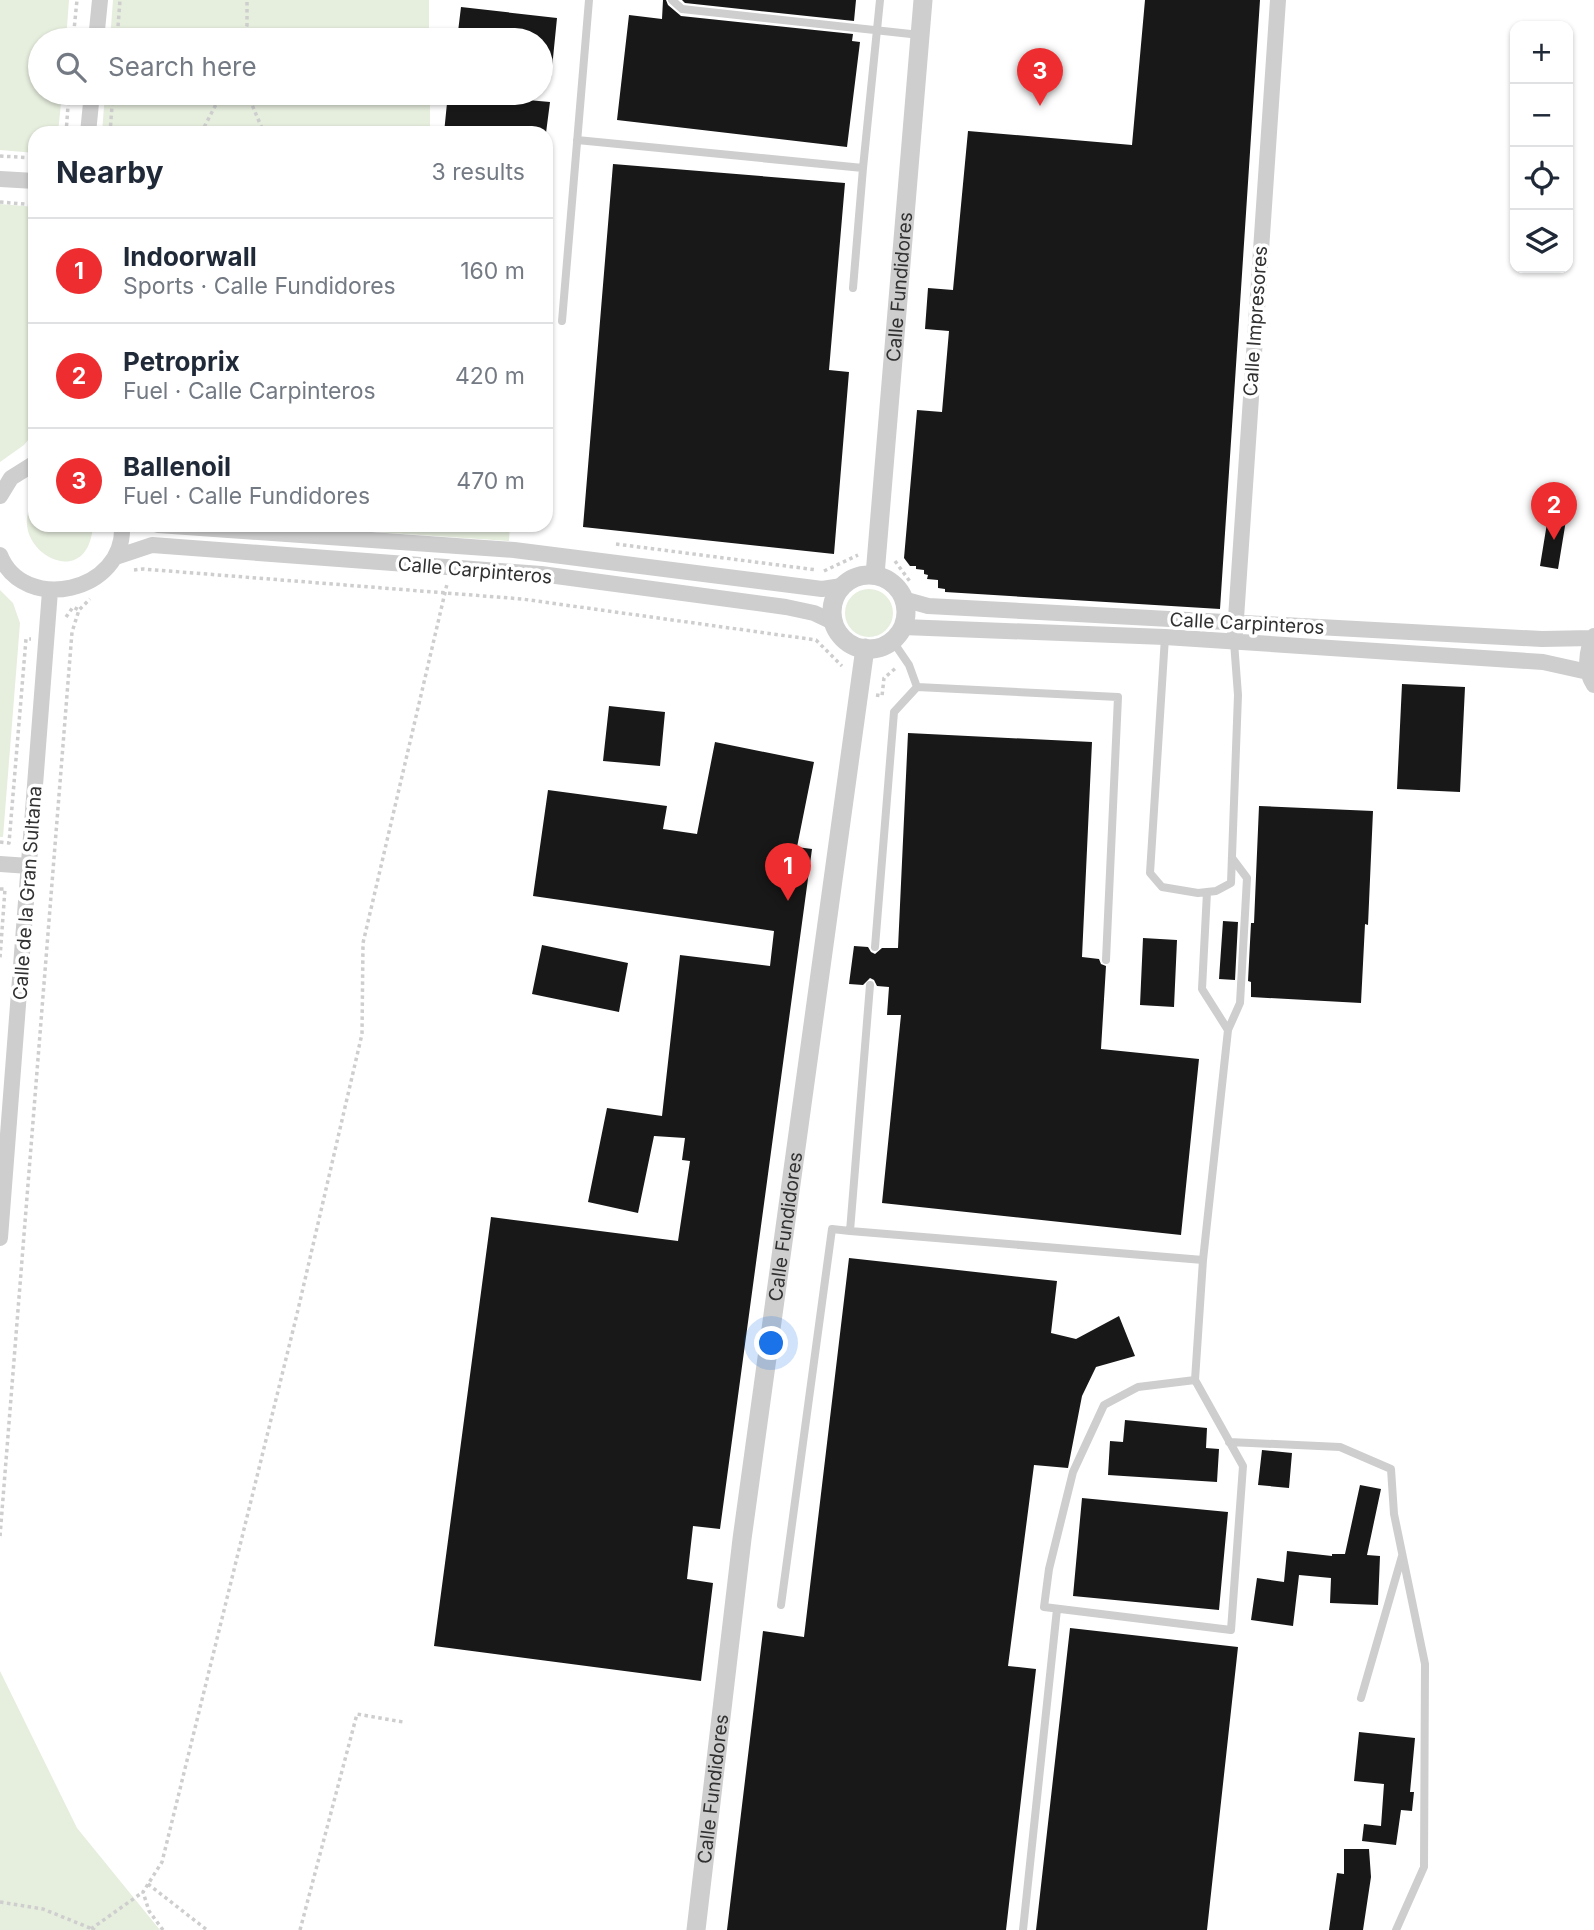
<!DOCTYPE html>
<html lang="en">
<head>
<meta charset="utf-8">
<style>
	body { margin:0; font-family:Inter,sans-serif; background:#f2f2f3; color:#1f2937 }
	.controls { position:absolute; right:21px; top:21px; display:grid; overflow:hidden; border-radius:14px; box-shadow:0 2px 5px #0004 }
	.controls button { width:63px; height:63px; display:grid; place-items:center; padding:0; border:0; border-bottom:2px solid #e0e1e3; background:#fff; color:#1f2937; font:35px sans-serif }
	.you { position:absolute; left:772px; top:1344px; width:24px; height:24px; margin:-18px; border:5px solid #fff; border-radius:50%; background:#1a73e8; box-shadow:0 0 0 10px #1a73e833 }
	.badge { display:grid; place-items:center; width:46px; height:46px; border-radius:50%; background:#ed2d2f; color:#fff; font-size:23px; font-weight:700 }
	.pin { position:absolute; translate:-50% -58px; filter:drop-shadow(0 2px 4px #0008) }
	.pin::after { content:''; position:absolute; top:37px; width:24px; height:21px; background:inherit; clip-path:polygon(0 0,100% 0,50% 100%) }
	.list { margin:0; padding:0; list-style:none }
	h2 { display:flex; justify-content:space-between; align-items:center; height:91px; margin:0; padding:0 28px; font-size:30px }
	h2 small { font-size:23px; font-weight:400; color:#747a83 }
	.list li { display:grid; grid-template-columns:46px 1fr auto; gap:21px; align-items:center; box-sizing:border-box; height:105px; padding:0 28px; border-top:2px solid #e0e1e3 }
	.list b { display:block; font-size:26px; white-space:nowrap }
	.list p { margin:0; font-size:23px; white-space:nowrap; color:#747a83 }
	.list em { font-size:23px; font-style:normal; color:#747a83 }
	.icon { flex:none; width:38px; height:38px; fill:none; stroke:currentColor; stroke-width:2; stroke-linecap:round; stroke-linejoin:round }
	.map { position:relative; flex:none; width:1594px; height:1930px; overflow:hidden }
	.search { position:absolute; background:#fff; box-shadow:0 2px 5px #0004; left:28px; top:28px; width:525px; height:77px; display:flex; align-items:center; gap:18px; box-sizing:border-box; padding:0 24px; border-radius:38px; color:#747a83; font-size:26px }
	.panel { position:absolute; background:#fff; box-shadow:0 2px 5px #0004; left:28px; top:126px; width:525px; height:406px; border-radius:21px }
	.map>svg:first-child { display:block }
	.green { fill:#e6eede }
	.building { fill:#181818 }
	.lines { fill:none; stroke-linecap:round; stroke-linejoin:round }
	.path { stroke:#cecece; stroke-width:3.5; stroke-dasharray:3.5 3.5; stroke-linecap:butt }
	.service { stroke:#cecece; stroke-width:8 }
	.minor { stroke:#cecece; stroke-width:16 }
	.tertiary { stroke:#cecece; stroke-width:19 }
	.labels { text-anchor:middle; stroke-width:7; stroke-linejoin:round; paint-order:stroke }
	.street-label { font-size:19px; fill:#313131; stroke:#fff }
</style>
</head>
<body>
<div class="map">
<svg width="1594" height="1930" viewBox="0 0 1594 1930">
	<rect width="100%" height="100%" fill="#fff"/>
	<path class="green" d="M0,0H69L66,40H40V93H62L58,133H35V153L0,150Z
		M113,0H429V40H110Z
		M105,93H430V133H102Z
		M0,204L35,207V432L24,445L0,462Z
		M35,499V525H93C88,599 0,545 35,499Z
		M270,525H510L509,541Z
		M845 613a24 24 0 1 1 48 0a24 24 0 1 1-48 0Z
		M0,590L13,603L20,623L3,837H0Z
		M0,1671L77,1828L160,1930H0Z"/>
	<path class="building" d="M663,0H666L668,5L681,16L853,34L852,41L860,42L847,147L617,120L629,15L662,19Z
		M682,0H856L854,21L685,3Z
		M1145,0H1260L1220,609L945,592V589L938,588V580L927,579L928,575L924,574V570L916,569V566H910L904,558L917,410L942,412L949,331L925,329L928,288L953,290L968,131L1132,145Z
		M461,7L557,18L551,78L541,77V40H457Z
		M448,93L550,102L546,133H444Z
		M613,164L845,183L829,370L849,372L834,554L583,527Z
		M1549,511L1567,514L1558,569L1540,566Z
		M1402,684L1465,687L1460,792L1397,789Z
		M609,706L665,712L660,766L603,761Z
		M908,733L1092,742L1082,957L1099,959L1101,964L1106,966L1101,1049L1199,1059L1181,1235L882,1203L901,1015H887L889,987L877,986L874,980L870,978L863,985L849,984L854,946L868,947L871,952L875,954L882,948H898Z
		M715,742L814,762L797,847L812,849L720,1529L693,1526L687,1579L713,1583L701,1681L434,1646L491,1217L678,1241L690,1161L682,1160L685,1138L654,1136L638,1213L588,1202L607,1108L662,1116L680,955L770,966L774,931L533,896L548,790L667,806L663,829L697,834Z
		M1259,806L1373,811L1368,925L1365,924L1361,1003L1251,997V982L1248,981L1251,923H1254Z
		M1223,921L1238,922L1235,980L1219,979Z
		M1143,938L1177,940L1174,1007L1140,1005Z
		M542,945L628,963L619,1012L532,994Z
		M849,1258L1057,1281L1051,1333L1076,1339L1119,1316L1135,1356L1096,1367L1082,1396L1068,1468L1034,1465L1008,1666L1036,1669L1006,1930H727L763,1631L804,1637Z
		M1125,1420L1207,1428L1206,1448L1219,1449L1217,1482L1108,1475L1110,1441L1123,1442Z
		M1262,1450L1292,1453L1289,1488L1258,1485Z
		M1360,1485L1381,1489L1367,1555L1380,1556L1378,1605L1330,1603L1331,1578L1299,1575L1293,1626L1251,1620L1257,1578L1284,1582L1287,1551L1332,1556V1554H1345Z
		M1082,1498L1228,1512L1219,1610L1073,1596Z
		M1070,1628L1238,1647L1207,1930H1036Z
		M1359,1732L1415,1738L1410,1792H1414L1412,1811L1401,1810L1396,1845L1362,1841L1364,1824L1381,1826L1384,1784L1354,1781Z
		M1344,1849H1369L1371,1877L1363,1930H1329L1337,1873L1344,1874Z"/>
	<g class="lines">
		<path class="path" d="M73,40L77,0
			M117,40L120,0
			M243,40L247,25V0
			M247,93L264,133
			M66,133L69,93
			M110,133L113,93
			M201,133L222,93
			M0,156L35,158
			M0,202L35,205
			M616,544L817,570
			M895,561L911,583
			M134,570L143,569L522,599L816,640L842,666
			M824,571L858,555
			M66,617L73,607L79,610
			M876,695L882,696L884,678L897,667
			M0,842L9,843L26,639H31
			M0,889H5L0,958
			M0,1536L72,632L79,610L90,599
			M148,1884L207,1930
			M0,1902L43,1909L95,1930
			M91,1929L143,1892
			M163,1930L149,1911L143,1892L162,1862L297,1314L362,1034L363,943L447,584
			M300,1930L357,1714L403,1722"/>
		<path class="service" d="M672,0L682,9L920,35
			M577,140L863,168L880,0
			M853,288L863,168
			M562,321L589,0
			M1165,637L1150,873L1162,887L1198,893L1216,891L1231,883L1238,695L1234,642
			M892,640L909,665L917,687
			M875,947L894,712L917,687L1118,697L1106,960
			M870,985L850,1231L1203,1260L1228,1030L1202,989L1207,892
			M1228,1030L1240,1003L1247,878L1232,858
			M1195,1380L1243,1466L1231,1630L1044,1607L1049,1569L1073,1472L1104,1405L1138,1387L1195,1380L1203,1260
			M1229,1442L1340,1447L1391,1469L1394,1514L1425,1664L1424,1867L1396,1930
			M781,1605L832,1229L850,1231
			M1361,1698L1402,1556
			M1023,1930L1057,1609"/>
		<path class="minor" d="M96,40L100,0
			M88,133L92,93
			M0,179L35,181
			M0,496L11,478L35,463
			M158,525L514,550L822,589L842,586
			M0,555C23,614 126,593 122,525
			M116,557L152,545L541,574L786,607L814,613L833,622
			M903,599L928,606L1542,639L1592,638
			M903,627L1165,637L1543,662L1588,672
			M1235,633L1278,0
			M1594,636C1586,651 1584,670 1594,685
			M0,864L29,866
			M0,1238L50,591"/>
		<g class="tertiary">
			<path id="s1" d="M875,575L923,0"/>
			<circle cx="869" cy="612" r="37"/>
			<path id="s2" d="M696,1930L742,1539L865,648"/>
		</g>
	</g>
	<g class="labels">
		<g class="street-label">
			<text dy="7" stroke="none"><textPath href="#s1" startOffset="289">Calle Fundidores</textPath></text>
			<text transform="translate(1255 321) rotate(-86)" y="7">Calle Impresores</text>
			<text transform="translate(475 570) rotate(5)" y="7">Calle Carpinteros</text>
			<text transform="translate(1247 623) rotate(3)" y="7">Calle Carpinteros</text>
			<text transform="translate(27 893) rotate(-86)" y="7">Calle de la Gran Sultana</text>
			<text dy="7" stroke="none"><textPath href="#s2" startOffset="709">Calle Fundidores</textPath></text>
			<text dy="7" stroke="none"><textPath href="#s2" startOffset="142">Calle Fundidores</textPath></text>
		</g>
	</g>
</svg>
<div class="controls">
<button>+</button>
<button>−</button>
<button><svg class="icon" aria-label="locate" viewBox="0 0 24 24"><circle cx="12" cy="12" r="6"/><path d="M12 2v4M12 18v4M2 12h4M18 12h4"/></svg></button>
<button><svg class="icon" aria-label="layers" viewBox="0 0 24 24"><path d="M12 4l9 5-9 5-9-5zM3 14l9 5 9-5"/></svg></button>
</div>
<div class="you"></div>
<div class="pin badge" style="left:788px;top:901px">1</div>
<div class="pin badge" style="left:1554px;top:540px">2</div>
<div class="pin badge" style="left:1040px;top:106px">3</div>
<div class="search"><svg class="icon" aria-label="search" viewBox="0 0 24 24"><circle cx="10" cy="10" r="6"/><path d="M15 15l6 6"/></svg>Search here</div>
<section class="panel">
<h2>Nearby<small>3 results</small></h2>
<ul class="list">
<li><span class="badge">1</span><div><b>Indoorwall</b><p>Sports · Calle Fundidores</p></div><em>160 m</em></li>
<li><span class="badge">2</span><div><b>Petroprix</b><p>Fuel · Calle Carpinteros</p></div><em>420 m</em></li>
<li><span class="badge">3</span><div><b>Ballenoil</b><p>Fuel · Calle Fundidores</p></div><em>470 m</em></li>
</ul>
</section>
</div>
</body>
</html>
